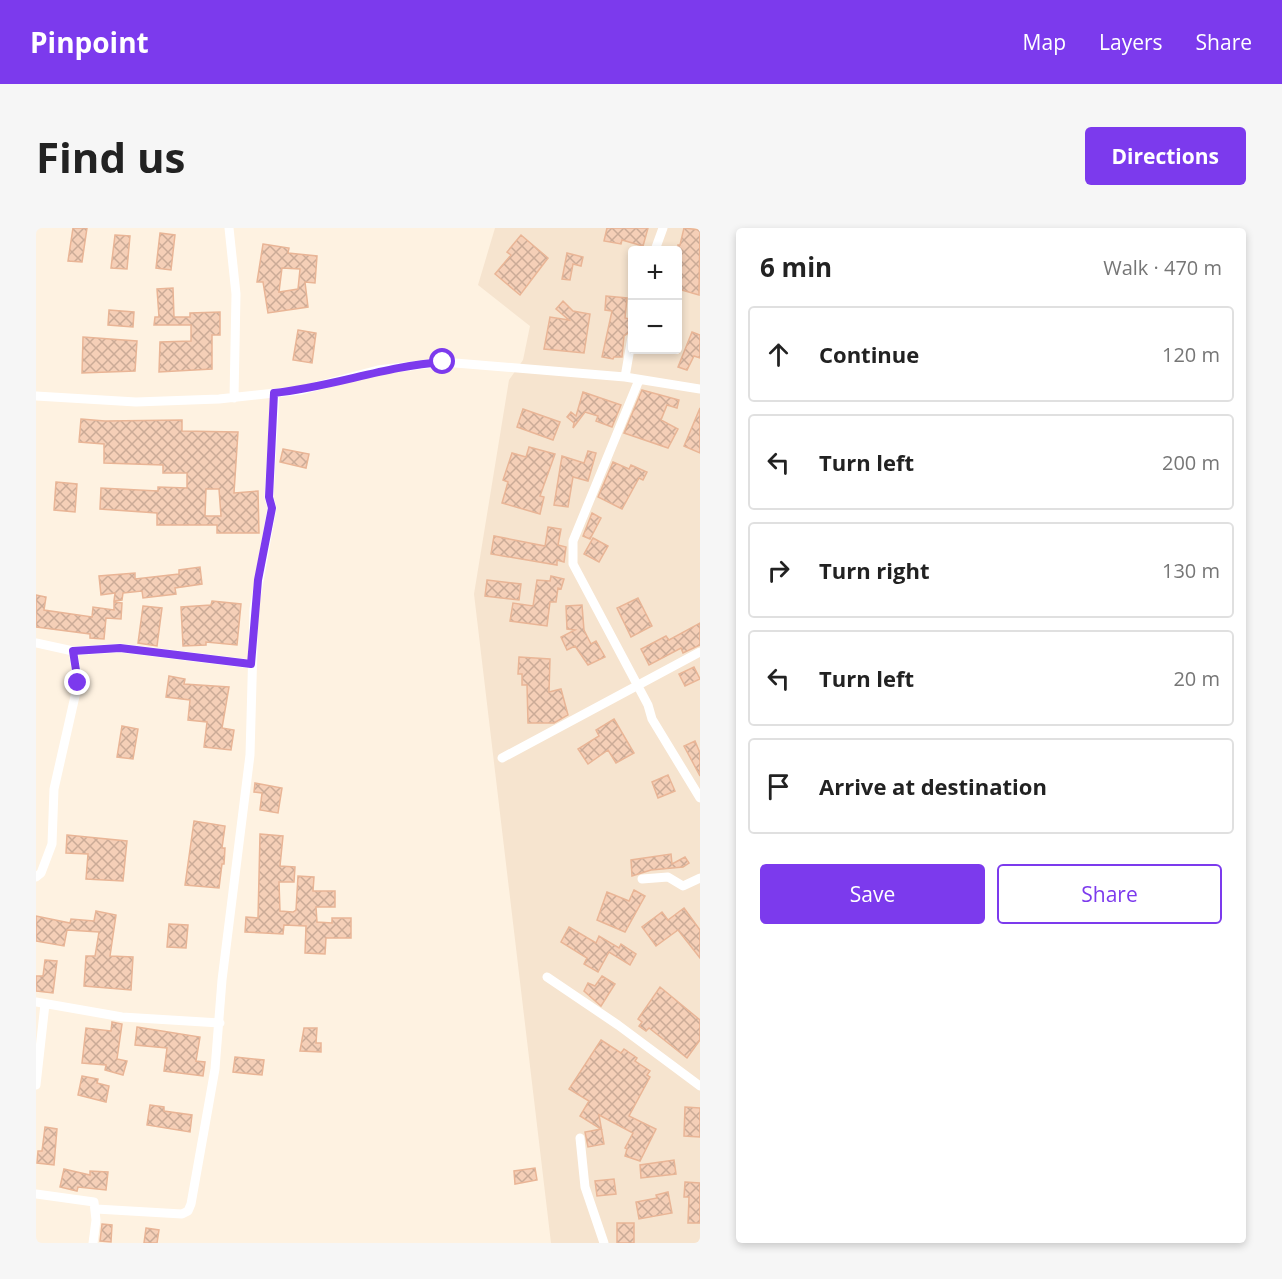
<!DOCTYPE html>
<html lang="en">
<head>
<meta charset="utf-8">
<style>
	body { margin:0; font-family:"Open Sans",sans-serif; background:#f6f6f6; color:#222 }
	.controls { position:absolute; right:18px; top:18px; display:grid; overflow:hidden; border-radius:6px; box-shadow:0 3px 9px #0003 }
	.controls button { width:54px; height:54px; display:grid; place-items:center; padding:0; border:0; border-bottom:2px solid #e0e0e0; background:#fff; color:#222; font:30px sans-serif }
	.stop { position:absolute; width:18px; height:18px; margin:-14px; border:4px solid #7c3aed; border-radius:50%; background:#fff }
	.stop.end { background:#7c3aed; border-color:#fff; box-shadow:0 2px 6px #0008 }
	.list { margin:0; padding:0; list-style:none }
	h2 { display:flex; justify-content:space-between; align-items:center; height:78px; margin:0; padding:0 24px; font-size:26px }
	h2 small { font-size:20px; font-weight:400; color:#767676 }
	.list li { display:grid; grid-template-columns:39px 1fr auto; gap:18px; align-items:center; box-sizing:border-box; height:96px; margin:0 12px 12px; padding:0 12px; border:2px solid #e0e0e0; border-radius:6px }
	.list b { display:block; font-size:22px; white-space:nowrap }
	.list em { font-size:20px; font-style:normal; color:#767676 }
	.actions { display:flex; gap:12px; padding:18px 24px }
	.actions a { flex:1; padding:14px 0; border:2px solid #7c3aed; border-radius:6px; text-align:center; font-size:21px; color:#7c3aed }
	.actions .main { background:#7c3aed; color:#fff }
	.icon { flex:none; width:33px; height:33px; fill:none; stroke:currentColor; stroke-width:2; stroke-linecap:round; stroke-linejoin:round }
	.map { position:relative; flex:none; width:664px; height:1015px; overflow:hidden; border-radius:6px }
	header { display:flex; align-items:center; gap:36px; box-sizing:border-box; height:84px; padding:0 30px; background:#7c3aed; color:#fff }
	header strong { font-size:28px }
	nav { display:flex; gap:33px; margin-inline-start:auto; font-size:21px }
	.intro { display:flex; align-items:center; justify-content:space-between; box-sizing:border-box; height:144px; padding:0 36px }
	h1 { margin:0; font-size:42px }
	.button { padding:15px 27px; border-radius:6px; background:#7c3aed; color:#fff; font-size:21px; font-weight:700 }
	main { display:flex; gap:36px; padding:0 36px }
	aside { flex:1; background:#fff; border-radius:6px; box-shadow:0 3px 9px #0003 }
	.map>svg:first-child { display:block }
	.residential { fill:#f6e4cf; fill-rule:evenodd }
	.building { fill:url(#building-cross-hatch); stroke:#e9b596; stroke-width:1.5; fill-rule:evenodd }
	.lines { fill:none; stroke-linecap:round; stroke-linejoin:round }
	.minor { stroke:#fff; stroke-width:9 }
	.route { stroke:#7c3aed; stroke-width:8 }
</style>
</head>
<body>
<header>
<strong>Pinpoint</strong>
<nav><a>Map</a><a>Layers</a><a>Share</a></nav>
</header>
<div class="intro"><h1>Find us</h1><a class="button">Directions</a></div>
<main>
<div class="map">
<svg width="664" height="1015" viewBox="0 0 664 1015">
	<defs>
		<pattern id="building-cross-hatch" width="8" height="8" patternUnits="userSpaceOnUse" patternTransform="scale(1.5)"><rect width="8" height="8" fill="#f5cfb7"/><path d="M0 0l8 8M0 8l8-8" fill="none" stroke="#cbab97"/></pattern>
	</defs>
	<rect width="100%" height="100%" fill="#fef2e1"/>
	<path class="residential" d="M459,0H664V1015H515L438,366L473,152L487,132L494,98L442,57ZM596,22H642V122H596Z"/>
	<path class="building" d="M37,0H51L46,34L32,33Z
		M571,0H612L607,18L586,12L585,16L568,13Z
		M648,0L664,2L663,67L642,61V17H644Z
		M124,5L139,7L135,42L120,40Z
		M79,7L94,8L91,41L75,40Z
		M485,7L512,30L484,67L459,46L475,27L471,24Z
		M227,16L253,20L252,25L281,28L279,55L269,54L272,79L232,85L227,54H221ZM246,40L264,41L262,61L243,64Z
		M531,25L547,29L545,38L537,36L534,52L526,51Z
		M137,60L138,89H154V85L184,84V107H176V141L123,144L124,114L155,113V97H118L119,89H123L121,61Z
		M570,68L591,70L589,90L597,92L595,103L588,108L586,129H578L577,131L566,129L576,83L569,82Z
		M527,73L537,83L554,86L548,125L508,121L514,89L533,92L520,81Z
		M73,82L98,84L97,99L72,97Z
		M262,102L280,105L276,135L257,132Z
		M656,104L664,107V130L658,128L651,142L642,139Z
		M47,109L101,113L99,143L46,145Z
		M606,162L643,172L641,180L631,177L625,192L642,201L632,220L588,205Z
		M547,164L585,177L576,199L560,193L562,188L549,184L537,200L538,195L531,189L535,184L540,188Z
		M664,180V225L648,218Z
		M487,181L524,194L517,212L481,199Z
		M45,191L69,193L146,192V203L202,204L198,265L222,263L223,305H181V297H121V285L64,281L65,260L122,263V259L151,260V245H127V237L68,235V216L43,214ZM170,261H183L185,288H169Z
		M493,219L519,226L504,268L508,269L504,286L466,275L472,254L467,252L476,225L490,229Z
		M247,221L273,226L270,240L244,234Z
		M552,223L560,225L552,253L537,249L532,279L518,277L526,228L548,235Z
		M577,234L593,241L595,237L611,244L607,252L603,250L586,281L562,269Z
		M20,254L41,256L39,284L18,282Z
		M556,285L565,290L554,311L547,308Z
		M512,299L525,301L522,317L530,319L528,334L521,332V337L455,326L458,308L509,318Z
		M557,310L572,318L563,334L548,326Z
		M164,339L166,356L139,360L140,366L107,370L106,363L87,365L86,372L78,373L79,365L65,367L63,348L99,345V351L143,346V342Z
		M515,348L528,351L525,361L522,360L520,374H514L511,398L474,393L477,375L497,378L501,352L514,353Z
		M451,352L485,356L483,372L449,368Z
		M0,367L10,369L8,382L56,389L57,379L78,382V374L86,375L85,391L70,390L68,411L54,410V406L0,399Z
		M602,370L616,398L595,409L581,380Z
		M176,373L205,376L201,417L170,414V417L147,418L145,379L175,377Z
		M546,377L548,402L555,416L560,413L569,429L552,437L539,418L531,422L525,409L539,402L531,401L530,378Z
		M107,378L126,380L121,418L102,415Z
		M664,395V417L647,425L645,420L613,437L605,421L630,408L633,412Z
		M483,429L514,431L513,464L525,461L532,487L518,495H492L491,457H486V446H482Z
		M658,439L664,451L649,458L643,446Z
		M133,448L149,451L148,456L193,459L186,500L198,502L195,522L168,519L171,494L152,492L154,472L130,469Z
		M578,491L598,525L580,535L572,522L552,536L542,521L563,508L560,502Z
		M86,498L102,501L97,531L81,529Z
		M659,513L664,525V548L648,518Z
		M632,547L639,563L622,570L616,554Z
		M219,555L246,560L242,585L224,582L226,565L218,564Z
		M158,593L189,598L186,620H189L188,636H186L183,660L149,657Z
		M224,606L247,608L244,638L259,639L258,654H243L244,683L257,684L260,682L262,648L278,649L277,663H299V679H280L281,694L296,695V690H315V710H290L289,726L269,725L270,698L248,697L247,706L209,704L210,689L222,690Z
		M31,607L91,613L87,653L50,651L52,626L30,625Z
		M635,626L636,636L649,629L653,635L647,639L615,642L596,648L595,632Z
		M598,662L609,668L589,704L561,692L571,664L593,673Z
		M648,680L664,702V730L642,702L620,718L606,699L626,684L632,692Z
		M60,683L80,687L74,728L97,729L95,762L48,758L50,728H59L63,704L31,702L28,718L0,713V688L34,695L35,691L58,693Z
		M133,696L152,697L150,720L131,719Z
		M533,699L560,715L563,708L583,720L585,716L600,726L594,737L573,724L562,744L548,736L551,730L525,714Z
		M9,732L21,733L17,765L0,763V748H7Z
		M566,748L579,756L565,778L548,763L552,755L559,758Z
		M624,759L664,792V812L651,830L613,800L610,803L603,798L606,794L602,791Z
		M76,794L86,796L81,831L91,833L87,847L69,842L70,837L46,835L50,800L75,803Z
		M101,799L164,809L160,833L169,834L167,848L128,843L131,820L99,817Z
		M268,800H281L280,815H285V824L264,823Z
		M565,812L585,825L588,821L601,830L599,833L614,843L611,847L614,849L593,888L620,901L604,933L589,928L591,921L589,920L597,905L563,887L568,916L552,919L549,904L565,901L544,888L553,873L533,861Z
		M199,829L228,832L226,847L197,844Z
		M46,848L62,851L61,855L73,858L70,874L42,867Z
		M114,877L128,879V883L156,887L154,904L111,897Z
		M649,879L664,880V909L648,908Z
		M9,899L21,901L18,937L1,935L2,923H6Z
		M638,932L640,946L605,950L604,937Z
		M499,940L501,952L479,956L478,943Z
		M28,941L54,947V943L72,944L70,962L42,959L41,963L24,959Z
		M578,951L580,966L561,968L559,953Z
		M649,954L664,955V995H652L653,969H648Z
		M632,964L636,985L603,991L600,974L621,970L620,967Z
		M581,995H598V1015H581Z
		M66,996L76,997L75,1014L64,1013Z
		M110,1000L123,1002L121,1015H108Z"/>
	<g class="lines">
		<path class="minor" d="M193,0L200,66L198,170
			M619,22L627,0
			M589,149L596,109
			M603,152L537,313V336L612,477L616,491L664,570
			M0,168L100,174L183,171L266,162L342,142L407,134L589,149L664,161
			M0,415L37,423L84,420L215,436
			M466,530L664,424
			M0,649L5,645L16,616L18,561L42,455L37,423
			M606,651L632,649L647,658L664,650
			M511,749L582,797L664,858
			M0,774L86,789L184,795
			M0,857L9,776
			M544,910L549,959L568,1015
			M0,966L58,974L60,992L57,1015
			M60,981L146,986L152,983L155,976L179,841L186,752L214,527L218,381L236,280L233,269L239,165"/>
	</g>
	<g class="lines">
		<path class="route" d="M42,455L37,423L84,420L215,436L222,352L236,280L233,269L238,165C296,159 349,138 407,134"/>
	</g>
</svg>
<div class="controls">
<button>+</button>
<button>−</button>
</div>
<div class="stop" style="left:407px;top:134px"></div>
<div class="stop end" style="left:42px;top:455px"></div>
</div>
<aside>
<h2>6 min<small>Walk · 470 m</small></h2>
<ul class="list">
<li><svg class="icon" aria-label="ahead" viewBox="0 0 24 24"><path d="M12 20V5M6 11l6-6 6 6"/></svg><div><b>Continue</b></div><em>120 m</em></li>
<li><svg class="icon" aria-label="left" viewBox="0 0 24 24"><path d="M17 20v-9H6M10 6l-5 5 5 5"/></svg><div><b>Turn left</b></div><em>200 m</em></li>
<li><svg class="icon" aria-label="right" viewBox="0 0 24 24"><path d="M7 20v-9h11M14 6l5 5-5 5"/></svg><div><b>Turn right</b></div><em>130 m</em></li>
<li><svg class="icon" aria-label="left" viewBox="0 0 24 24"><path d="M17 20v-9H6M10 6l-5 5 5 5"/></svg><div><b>Turn left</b></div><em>20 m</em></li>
<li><svg class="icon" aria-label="arrive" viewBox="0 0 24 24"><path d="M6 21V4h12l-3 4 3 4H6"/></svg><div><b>Arrive at destination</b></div></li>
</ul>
<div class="actions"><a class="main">Save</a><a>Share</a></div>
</aside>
</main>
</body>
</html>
